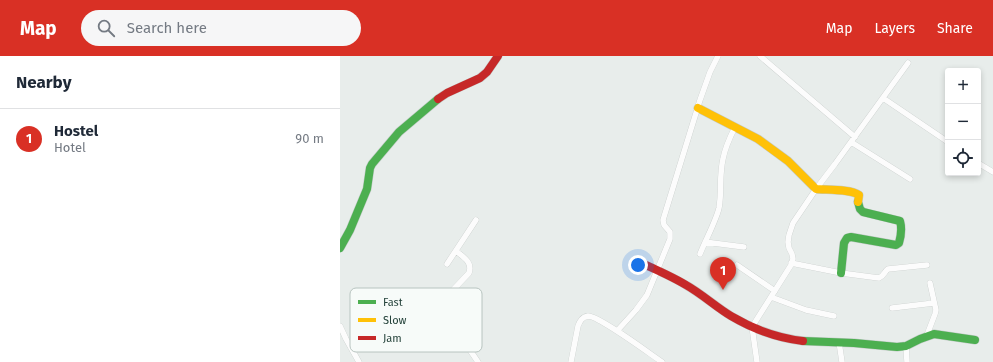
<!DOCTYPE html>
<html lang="en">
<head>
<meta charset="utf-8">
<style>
	body { margin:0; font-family:"Fira Sans",sans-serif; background:#f6f6f7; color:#1f2937 }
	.controls { position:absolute; right:12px; top:12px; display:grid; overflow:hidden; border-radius:4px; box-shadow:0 2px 6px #0003 }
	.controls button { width:36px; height:36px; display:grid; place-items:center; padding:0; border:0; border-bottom:1px solid #e0e1e3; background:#fff; color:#1f2937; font:20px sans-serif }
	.you { position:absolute; left:298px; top:209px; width:14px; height:14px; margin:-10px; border:3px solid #fff; border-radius:50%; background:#1a73e8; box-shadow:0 0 0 6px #1a73e833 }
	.badge { display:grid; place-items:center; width:26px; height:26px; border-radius:50%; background:#d93025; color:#fff; font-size:13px; font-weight:700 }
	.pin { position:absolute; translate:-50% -33px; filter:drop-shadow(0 1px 2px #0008) }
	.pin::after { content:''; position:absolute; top:21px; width:14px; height:12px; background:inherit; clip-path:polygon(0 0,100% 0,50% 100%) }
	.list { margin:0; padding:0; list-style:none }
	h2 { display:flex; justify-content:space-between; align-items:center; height:52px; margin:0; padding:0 16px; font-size:17px }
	h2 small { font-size:13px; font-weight:400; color:#747a83 }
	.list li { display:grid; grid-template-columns:26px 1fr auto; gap:12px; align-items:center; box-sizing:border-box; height:60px; padding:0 16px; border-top:1px solid #e0e1e3 }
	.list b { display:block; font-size:15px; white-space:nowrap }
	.list p { margin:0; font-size:13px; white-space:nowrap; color:#747a83 }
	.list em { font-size:13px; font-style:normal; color:#747a83 }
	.icon { flex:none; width:22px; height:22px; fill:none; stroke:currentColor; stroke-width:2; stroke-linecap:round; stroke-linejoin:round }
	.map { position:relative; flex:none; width:653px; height:306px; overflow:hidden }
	header { display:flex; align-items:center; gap:24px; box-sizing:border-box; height:56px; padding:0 20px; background:#d93025; color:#fff }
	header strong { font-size:19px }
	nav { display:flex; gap:22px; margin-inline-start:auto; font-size:14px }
	.search { width:280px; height:36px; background:#f6f6f7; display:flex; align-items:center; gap:10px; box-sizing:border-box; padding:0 14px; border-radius:22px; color:#747a83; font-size:15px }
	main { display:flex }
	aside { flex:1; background:#fff }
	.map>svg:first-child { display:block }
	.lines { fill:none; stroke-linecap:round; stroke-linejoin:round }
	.street-casing { stroke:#c5cac8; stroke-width:6 }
	.fast-casing { stroke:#c3cbc8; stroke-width:9 }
	.slow-casing { stroke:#c3cbc8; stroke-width:9 }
	.jam-casing { stroke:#c3cbc8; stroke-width:9 }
	.street { stroke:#fcfcfc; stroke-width:5.5 }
	.fast { stroke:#4caf50; stroke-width:8 }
	.slow { stroke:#ffc107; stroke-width:8 }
	.jam { stroke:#c62828; stroke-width:8 }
	.key { fill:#f7fbf9; stroke:#b8c4c0; stroke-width:1 }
	.key-label { font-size:11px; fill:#24423a }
</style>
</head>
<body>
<header>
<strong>Map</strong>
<div class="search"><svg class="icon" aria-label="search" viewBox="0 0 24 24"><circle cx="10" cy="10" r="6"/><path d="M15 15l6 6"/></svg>Search here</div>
<nav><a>Map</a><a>Layers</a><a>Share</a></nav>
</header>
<main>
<aside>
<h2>Nearby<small></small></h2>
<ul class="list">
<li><span class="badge">1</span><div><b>Hostel</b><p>Hotel</p></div><em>90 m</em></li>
</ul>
</aside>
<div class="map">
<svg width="653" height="306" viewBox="0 0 653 306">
	<rect width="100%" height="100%" fill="#e8edeb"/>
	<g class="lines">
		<defs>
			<path id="street" d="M420,0L515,81
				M543,42L608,86
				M511,86L570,123
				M638,107L653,116
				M365,186L404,191
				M360,198C365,185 376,165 379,152C382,136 379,119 383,103C385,92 390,81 395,71
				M451,207L501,217L539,222C544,220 544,216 548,213L587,209
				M107,208L136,164
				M397,209L435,235
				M431,241L466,254L494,260
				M97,245L138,306
				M552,252L594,247
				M0,270L6,283L19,306
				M277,275L296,254L307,239L330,183V176L324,169L323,164L360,44L370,16L378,0
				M587,279L595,258L596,254L590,227
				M499,286L502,306
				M566,290L567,306
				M11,292L71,263L112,235L129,217C133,206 123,201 116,195
				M231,306L238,270C240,265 242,261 248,260C259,260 310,298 322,306
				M417,306L412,271L451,209L453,203L452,198L449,192L448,186L449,179L453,167L476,133L495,108L568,7"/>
			<path id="fast" d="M0,192L10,174L27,133L30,112L32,108L59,76L98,43
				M501,217L504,187L507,182L511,181L556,189L559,187C561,180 562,172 560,165L523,156L520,153L518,146
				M463,285L514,287L557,291L566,290L580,283L594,278L635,284"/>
			<path id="slow" d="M358,52L418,83L448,105L476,133C487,134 511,133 519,139L518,146"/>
			<path id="jam" d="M98,43L107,37L140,22L147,16L158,0
				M299,206C315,213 331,220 346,229C362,238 376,251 391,260C413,273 438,282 463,285"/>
		</defs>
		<use href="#street" class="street-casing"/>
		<use href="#fast" class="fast-casing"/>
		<use href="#slow" class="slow-casing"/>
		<use href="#jam" class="jam-casing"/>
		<use href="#street" class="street"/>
		<use href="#fast" class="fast"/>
		<use href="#slow" class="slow"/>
		<use href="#jam" class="jam"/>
	</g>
	<rect x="10" y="232" width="132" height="64" rx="6" class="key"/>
	<rect x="18" y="244" width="18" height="4" fill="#4caf50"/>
	<rect x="18" y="262" width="18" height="4" fill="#ffc107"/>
	<rect x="18" y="280" width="18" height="4" fill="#c62828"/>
	<g class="key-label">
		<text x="43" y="250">Fast</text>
		<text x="43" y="268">Slow</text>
		<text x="43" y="286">Jam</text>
	</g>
</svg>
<div class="controls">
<button>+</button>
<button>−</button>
<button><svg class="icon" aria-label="locate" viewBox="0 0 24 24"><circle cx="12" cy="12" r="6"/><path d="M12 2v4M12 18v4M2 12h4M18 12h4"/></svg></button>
</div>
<div class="you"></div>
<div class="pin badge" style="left:383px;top:234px">1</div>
</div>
</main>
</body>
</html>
